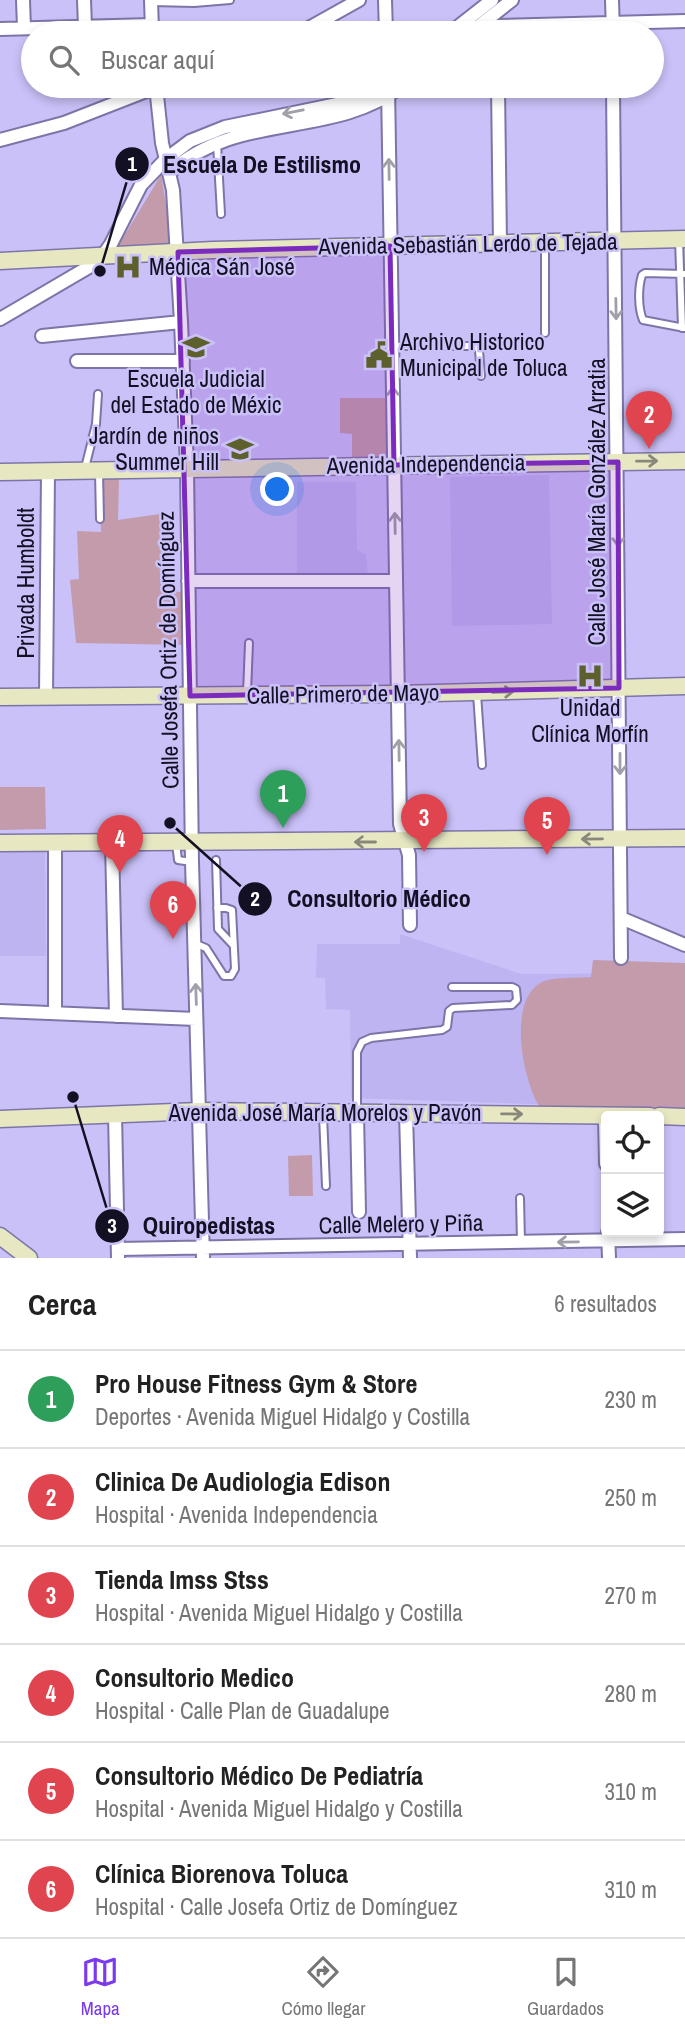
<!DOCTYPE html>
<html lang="es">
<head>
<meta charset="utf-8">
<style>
	body { margin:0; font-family:"Archivo Narrow",sans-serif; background:#f6f6f6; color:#222 }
	.controls { position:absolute; right:21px; bottom:21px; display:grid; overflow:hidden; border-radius:7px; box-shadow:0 4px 10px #0003 }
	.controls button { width:63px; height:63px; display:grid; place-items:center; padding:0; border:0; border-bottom:2px solid #e0e0e0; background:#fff; color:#222; font:35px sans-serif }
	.you { position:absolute; left:278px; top:490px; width:24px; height:24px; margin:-18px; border:5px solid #fff; border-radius:50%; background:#1a73e8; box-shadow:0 0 0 10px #1a73e833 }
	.badge { display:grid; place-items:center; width:46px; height:46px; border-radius:50%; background:#7c3aed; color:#fff; font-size:23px; font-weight:700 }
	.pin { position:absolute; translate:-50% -58px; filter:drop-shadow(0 2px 4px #0008) }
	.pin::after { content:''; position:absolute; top:37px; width:24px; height:21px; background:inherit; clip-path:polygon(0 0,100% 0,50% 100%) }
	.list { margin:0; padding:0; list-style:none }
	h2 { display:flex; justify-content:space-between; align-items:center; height:91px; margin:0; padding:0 28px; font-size:30px }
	h2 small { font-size:23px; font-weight:400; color:#767676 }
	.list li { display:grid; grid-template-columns:46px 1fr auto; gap:21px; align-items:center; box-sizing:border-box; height:98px; padding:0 28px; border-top:2px solid #e0e0e0 }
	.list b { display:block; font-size:26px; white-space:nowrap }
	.list p { margin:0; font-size:23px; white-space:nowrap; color:#767676 }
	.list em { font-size:23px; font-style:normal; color:#767676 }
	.icon { flex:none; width:38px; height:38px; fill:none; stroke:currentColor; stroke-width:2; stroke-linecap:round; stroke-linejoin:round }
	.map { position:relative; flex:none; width:685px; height:1258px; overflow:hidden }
	.search { position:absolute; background:#fff; box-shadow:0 4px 10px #0003; left:21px; right:21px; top:21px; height:77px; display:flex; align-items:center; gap:18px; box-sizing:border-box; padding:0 24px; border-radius:38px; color:#767676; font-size:26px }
	.sheet { height:679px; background:#fff }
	nav { display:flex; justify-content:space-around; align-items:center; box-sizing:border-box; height:98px; border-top:2px solid #e0e0e0; background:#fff; font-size:19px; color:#767676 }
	nav a { display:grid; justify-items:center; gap:4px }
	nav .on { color:#7c3aed }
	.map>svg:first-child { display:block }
	.built { fill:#beb4f2 }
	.green { fill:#c39bab }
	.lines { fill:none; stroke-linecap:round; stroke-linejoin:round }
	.service-casing { stroke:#7d75a7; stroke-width:10 }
	.minor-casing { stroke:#7d75a7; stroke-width:16 }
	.secondary-casing { stroke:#7d75a7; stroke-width:19 }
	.service { stroke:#fff; stroke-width:6 }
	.minor { stroke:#fff; stroke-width:12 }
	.secondary { stroke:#e7e8c2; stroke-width:16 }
	.oneway { stroke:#a19fa7 }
	.oneway2 { stroke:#88877a }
	.marked { fill:#7b2cbf; fill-opacity:0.2; stroke:#7b2cbf; stroke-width:5; stroke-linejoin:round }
	.labels { text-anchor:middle; stroke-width:5; stroke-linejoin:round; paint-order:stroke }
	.street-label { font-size:23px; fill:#141023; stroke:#cac1f8 }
	.poi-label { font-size:23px; fill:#141023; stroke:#cac1f8; text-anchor:start }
	.leader { fill:none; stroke:#141023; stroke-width:2.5 }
	.callout-dot { fill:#141023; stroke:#cac1f8; stroke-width:2.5 }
	.mark-label { font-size:21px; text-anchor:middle; font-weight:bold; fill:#fff }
	.callout-label { font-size:24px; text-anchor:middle; font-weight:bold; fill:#141023; stroke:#cac1f8; stroke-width:5; stroke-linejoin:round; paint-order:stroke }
</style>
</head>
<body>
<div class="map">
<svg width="685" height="1258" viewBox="0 0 685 1258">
	<rect width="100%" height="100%" fill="#cac1f8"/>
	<path class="built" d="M549,475L552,624L452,626L450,477Z
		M297,482H356L357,550L366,555L368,576L297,577Z
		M0,852H45L46,956H0Z
		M400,934L521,974L685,973V1109L351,1098L350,1010L326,1009L325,978H316L317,944H400Z"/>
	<path class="green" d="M161,175L173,244L118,246Z
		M340,398H388V458H352V434L340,433Z
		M99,478H119L118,520L167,513L164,590L189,593V645L76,643L70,580L79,579L77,531L101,532Z
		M0,787H45L46,829L0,830Z
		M593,960L685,963V1110L541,1109C523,1083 506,1000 542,982C551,977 580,978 591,977Z
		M312,1155L313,1196H289L288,1156Z"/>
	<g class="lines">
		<defs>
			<path id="service" d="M151,2L194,3L230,0
				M217,143L221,214
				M679,239L682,328
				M545,244V333
				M685,274L645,273L642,275C638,288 638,308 643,320L685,328
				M393,346H475L479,350L481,376
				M85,468L96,424L98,394
				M99,472L100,519
				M247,693L249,643
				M477,694L482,765
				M176,843L178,860L192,862
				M216,860L218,929L233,945
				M194,943L206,948L224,976H231L235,969L232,910L226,908H217
				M357,1112V1052L362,1042L371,1038L442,1030L447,1027L449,1011L453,1008L512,1005L517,1000L516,989L512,987H452
				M323,1115L326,1186
				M520,1198L521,1242"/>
			<path id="minor" d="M23,0L24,28
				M84,0L85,27
				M151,0L152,31
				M385,0L386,33
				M612,0L613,33
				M496,26L685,21
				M0,29L152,25
				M300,33L359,0
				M450,33L492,0
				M470,33L512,0
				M156,86L162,143L173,190L181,322L187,467L192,862L203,1258
				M388,86L400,824L409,855L410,925
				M498,86L500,244
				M613,86L621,958
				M0,140L64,123L159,86
				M170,172C238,111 333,139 402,86
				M0,319L99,261L111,244L141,185L166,159L190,141L225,127L347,102L360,98L381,86
				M42,336L181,322
				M77,361H183
				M188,581H396
				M46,696L48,471
				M55,843V1013
				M112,843L116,1016
				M621,918L685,945
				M0,1011L196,1019
				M357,1113L359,1212
				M406,1113L410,1258
				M115,1114L118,1258
				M605,1115L606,1164
				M608,1232L609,1258
				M118,1249L685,1239"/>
			<path id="secondary" d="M0,261L213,250L685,239
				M0,472L685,461
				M0,697L398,694L685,686
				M0,843L685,838
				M659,1116L685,1117
				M0,1119L199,1111L650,1116
				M0,1236L29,1258"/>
		</defs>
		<use href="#service" class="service-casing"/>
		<use href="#minor" class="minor-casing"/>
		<use href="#secondary" class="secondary-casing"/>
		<use href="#service" class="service"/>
		<use href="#minor" class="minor"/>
		<use href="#secondary" class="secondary"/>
	</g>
	<defs><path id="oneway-shaft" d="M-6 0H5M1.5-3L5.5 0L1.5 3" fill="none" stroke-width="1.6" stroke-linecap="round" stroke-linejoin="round" transform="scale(1.75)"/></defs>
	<g class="oneway">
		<use href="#oneway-shaft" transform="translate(293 112) rotate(169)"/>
		<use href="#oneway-shaft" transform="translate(389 169) rotate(-91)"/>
		<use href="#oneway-shaft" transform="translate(616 309) rotate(89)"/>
		<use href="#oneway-shaft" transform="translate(393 397) rotate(-91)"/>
		<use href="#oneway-shaft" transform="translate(395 523) rotate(-91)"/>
		<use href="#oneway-shaft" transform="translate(618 536) rotate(90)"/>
		<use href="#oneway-shaft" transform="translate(399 750) rotate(-91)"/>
		<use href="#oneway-shaft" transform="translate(620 764) rotate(90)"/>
		<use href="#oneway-shaft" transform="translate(196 994) rotate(-92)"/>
		<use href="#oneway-shaft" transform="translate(568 1242) rotate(179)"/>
	</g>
	<g class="oneway2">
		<use href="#oneway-shaft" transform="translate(647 461) rotate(-1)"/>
		<use href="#oneway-shaft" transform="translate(503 692) rotate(-2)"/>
		<use href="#oneway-shaft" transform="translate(592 839) rotate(179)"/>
		<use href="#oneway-shaft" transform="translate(365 842) rotate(180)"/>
		<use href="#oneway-shaft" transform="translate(512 1114) rotate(1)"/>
	</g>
	<path class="marked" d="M390,246L394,465L618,462L619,688L190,696L178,252Z"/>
	<defs>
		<symbol id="hospital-bare" viewBox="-9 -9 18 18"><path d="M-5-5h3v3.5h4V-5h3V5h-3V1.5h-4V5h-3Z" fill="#5d602d" stroke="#cac1f8" stroke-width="2.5" paint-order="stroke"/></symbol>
		<symbol id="school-bare" viewBox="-9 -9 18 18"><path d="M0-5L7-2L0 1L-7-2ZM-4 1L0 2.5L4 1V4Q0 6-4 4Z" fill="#5d602d" stroke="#cac1f8" stroke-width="2.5" paint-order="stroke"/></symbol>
		<symbol id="civic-bare" viewBox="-9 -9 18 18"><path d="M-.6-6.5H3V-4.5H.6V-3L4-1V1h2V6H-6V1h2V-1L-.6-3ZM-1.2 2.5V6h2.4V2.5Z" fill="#5d602d" stroke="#cac1f8" stroke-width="2.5" paint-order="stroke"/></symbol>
	</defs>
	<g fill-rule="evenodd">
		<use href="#hospital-bare" x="109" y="248" width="38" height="38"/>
		<use href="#school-bare" x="177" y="328" width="38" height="38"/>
		<use href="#civic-bare" x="360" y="336" width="38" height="38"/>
		<use href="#school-bare" x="221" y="430" width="38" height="38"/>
		<use href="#hospital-bare" x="571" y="657" width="38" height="38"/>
	</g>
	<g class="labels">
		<g class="street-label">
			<text transform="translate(468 244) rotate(-1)" y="8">Avenida Sebastián Lerdo de Tejada</text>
			<text transform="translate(426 464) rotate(-1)" y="8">Avenida Independencia</text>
			<text transform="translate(597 502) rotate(-90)" y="8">Calle José María González Arratia</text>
			<text transform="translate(26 583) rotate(-90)" y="8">Privada Humboldt</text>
			<text transform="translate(168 650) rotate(-91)" y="8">Calle Josefa Ortiz de Domínguez</text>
			<text transform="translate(343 694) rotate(-1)" y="8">Calle Primero de Mayo</text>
			<text x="325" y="1121">Avenida José María Morelos y Pavón</text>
			<text transform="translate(401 1224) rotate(-1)" y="8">Calle Melero y Piña</text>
		</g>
		<g class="poi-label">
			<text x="149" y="275">Médica Sán José</text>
			<text x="400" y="350">Archivo Historico<tspan x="400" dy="26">Municipal de Toluca</tspan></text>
			<text x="196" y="387" text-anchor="middle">Escuela Judicial<tspan x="196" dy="26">del Estado de Méxic</tspan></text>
			<text x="219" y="444" text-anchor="end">Jardín de niños<tspan x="219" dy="26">Summer Hill</tspan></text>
			<text x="590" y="716" text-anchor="middle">Unidad<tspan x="590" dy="26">Clínica Morfín</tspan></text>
		</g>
	</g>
	<path class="leader" d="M100 271L132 164M170 823L255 899M73 1097L112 1226"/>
	<g class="callout-dot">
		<circle cx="100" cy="271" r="7"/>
		<circle cx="170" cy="823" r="7"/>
		<circle cx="73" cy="1097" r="7"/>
		<circle cx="132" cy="164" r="18"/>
		<circle cx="255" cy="899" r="18"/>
		<circle cx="112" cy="1226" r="18"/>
	</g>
	<g class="mark-label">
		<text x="132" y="171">1</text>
		<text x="255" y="906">2</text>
		<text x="112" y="1233">3</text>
	</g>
	<g class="callout-label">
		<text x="262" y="173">Escuela De Estilismo</text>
		<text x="379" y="907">Consultorio Médico</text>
		<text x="209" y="1234">Quiropedistas</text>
	</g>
</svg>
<div class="controls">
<button><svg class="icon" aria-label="locate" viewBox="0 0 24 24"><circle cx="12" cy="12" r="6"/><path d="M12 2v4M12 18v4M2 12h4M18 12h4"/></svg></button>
<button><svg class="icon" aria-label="layers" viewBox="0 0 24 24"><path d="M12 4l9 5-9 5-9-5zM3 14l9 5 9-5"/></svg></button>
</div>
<div class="you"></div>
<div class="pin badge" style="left:283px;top:828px;background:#2e9e5b">1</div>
<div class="pin badge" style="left:649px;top:449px;background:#e0444e">2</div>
<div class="pin badge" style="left:424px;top:852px;background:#e0444e">3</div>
<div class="pin badge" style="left:120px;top:873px;background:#e0444e">4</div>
<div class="pin badge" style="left:547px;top:855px;background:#e0444e">5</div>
<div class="pin badge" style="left:173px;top:939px;background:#e0444e">6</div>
<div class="search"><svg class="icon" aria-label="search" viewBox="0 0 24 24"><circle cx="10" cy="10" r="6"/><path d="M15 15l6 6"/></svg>Buscar aquí</div>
</div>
<section class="sheet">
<h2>Cerca<small>6 resultados</small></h2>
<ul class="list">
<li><span class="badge" style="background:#2e9e5b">1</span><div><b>Pro House Fitness Gym &amp; Store</b><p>Deportes · Avenida Miguel Hidalgo y Costilla</p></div><em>230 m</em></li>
<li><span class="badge" style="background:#e0444e">2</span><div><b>Clinica De Audiologia Edison</b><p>Hospital · Avenida Independencia</p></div><em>250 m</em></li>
<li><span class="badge" style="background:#e0444e">3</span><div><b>Tienda Imss Stss</b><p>Hospital · Avenida Miguel Hidalgo y Costilla</p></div><em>270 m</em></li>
<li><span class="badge" style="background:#e0444e">4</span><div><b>Consultorio Medico</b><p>Hospital · Calle Plan de Guadalupe</p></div><em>280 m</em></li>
<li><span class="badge" style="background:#e0444e">5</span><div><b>Consultorio Médico De Pediatría</b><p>Hospital · Avenida Miguel Hidalgo y Costilla</p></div><em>310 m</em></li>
<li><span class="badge" style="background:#e0444e">6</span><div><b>Clínica Biorenova Toluca</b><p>Hospital · Calle Josefa Ortiz de Domínguez</p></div><em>310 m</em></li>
</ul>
</section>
<nav>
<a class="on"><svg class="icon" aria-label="map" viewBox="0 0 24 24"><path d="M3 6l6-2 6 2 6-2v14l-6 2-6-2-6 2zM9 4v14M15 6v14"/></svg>Mapa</a>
<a><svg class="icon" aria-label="directions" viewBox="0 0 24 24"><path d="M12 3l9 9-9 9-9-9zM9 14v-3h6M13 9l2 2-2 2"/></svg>Cómo llegar</a>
<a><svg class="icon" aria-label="saved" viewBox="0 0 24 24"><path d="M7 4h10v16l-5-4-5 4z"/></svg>Guardados</a>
</nav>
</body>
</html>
